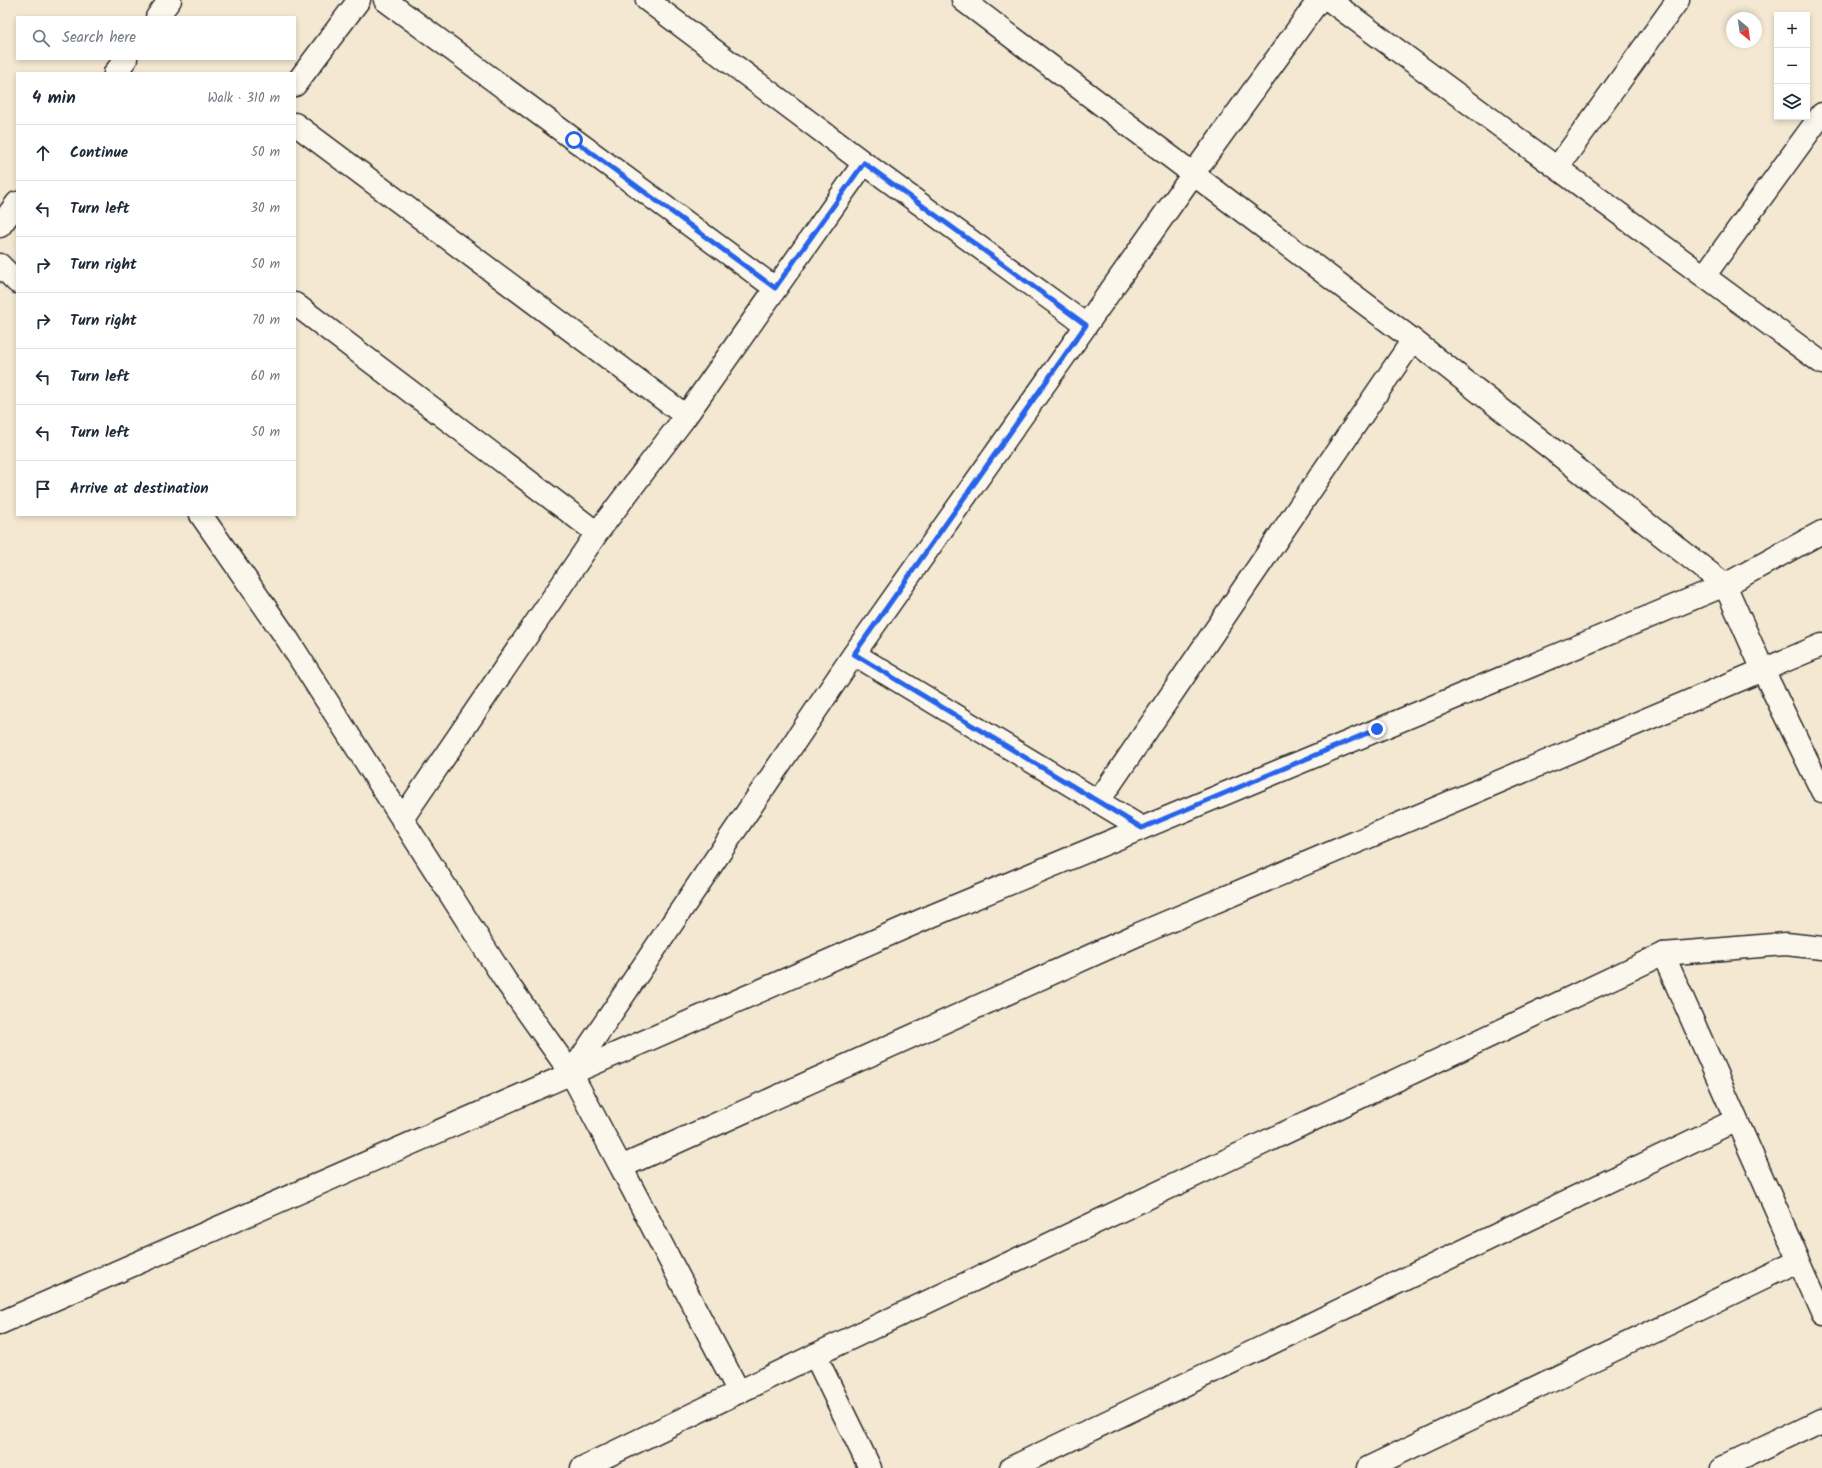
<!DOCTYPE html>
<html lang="en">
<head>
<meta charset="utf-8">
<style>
	body { margin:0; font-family:Kalam,sans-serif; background:#f2f2f3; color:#1f2937 }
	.controls { position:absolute; right:12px; top:12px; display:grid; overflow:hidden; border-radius:0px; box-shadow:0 2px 6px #0003 }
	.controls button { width:36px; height:36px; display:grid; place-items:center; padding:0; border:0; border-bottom:1px solid #e0e1e3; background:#fff; color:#1f2937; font:20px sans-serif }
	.compass { position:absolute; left:1726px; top:12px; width:36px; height:36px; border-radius:50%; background:#fff; box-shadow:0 2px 6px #0003; rotate:151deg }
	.stop { position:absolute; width:12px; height:12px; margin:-9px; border:3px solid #2563eb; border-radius:50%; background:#fff }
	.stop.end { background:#2563eb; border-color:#fff; box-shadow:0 1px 4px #0008 }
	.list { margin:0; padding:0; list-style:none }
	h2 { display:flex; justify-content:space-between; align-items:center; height:52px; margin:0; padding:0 16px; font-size:17px }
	h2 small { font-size:13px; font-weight:400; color:#747a83 }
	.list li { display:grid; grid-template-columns:26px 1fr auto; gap:12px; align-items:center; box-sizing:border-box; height:56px; padding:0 16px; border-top:1px solid #e0e1e3 }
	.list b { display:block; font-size:15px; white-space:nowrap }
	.list em { font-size:13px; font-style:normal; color:#747a83 }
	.icon { flex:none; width:22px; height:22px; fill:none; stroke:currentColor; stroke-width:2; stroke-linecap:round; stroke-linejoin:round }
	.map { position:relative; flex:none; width:1822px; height:1468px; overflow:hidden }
	.search { position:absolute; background:#fff; box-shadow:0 2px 6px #0003; left:16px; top:16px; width:280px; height:44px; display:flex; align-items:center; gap:10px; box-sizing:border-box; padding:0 14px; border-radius:0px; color:#747a83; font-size:15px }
	.panel { position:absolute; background:#fff; box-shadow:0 2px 6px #0003; left:16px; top:72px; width:280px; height:444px; border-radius:0px }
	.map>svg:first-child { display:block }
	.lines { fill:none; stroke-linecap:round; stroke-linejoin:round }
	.street-casing { stroke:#2b2b2b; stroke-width:25 }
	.secondary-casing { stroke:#2b2b2b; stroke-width:25 }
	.street { stroke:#fbf7ec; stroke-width:22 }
	.secondary { stroke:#fbf7ec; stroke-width:22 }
	.route { stroke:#2563eb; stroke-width:5 }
</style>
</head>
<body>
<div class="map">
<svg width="1822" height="1468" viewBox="0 0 1822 1468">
	<rect width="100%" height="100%" fill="#f4e8d2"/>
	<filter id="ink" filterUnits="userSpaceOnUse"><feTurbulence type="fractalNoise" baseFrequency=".025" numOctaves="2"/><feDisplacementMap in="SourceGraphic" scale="8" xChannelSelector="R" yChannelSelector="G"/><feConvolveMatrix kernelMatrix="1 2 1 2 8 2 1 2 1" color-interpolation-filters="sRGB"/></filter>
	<g filter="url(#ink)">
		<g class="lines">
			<defs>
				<path id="street" d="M385,0L775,288
					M647,0L864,163L1086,325
					M963,0L1413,340L1725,585L1763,670L1822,791
					M1329,0L1822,363
					M157,17L170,0
					M115,73L126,59
					M295,85L359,0
					M295,124L686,416
					M1557,168L1678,0
					M0,226L17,203
					M0,265L17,282
					M1704,276L1822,114
					M295,304L597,533
					M201,515L288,640L505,980L571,1073L621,1167L1139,934L1822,645
					M854,654L1142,828
					M1098,802L1413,340
					M402,819L597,533L686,416L864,163
					M1663,954L1822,1313
					M571,1073L854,654L1193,174L1319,0
					M621,1167L739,1392
					M0,1323L929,917L1725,585L1822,532
					M815,1355L870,1468
					M1011,1468L1736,1120
					M1368,1468L1799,1261
					M1722,1468L1822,1420"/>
				<path id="secondary" d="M582,1468L815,1355L1663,954L1786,944L1822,948"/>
			</defs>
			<use href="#street" class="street-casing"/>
			<use href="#secondary" class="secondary-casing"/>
			<use href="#street" class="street"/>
			<use href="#secondary" class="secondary"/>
		</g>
	</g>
	<g class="lines" filter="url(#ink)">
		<path class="route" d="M574,140L775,288L864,163L1086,325L854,654L1142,828L1377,729"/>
	</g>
</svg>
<div class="controls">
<button>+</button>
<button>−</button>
<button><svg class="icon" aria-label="layers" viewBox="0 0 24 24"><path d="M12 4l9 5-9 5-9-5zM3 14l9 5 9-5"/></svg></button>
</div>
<svg class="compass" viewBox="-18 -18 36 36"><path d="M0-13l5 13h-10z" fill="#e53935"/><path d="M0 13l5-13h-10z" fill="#747a83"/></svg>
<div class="stop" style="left:574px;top:140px"></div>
<div class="stop end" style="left:1377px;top:729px"></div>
<div class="search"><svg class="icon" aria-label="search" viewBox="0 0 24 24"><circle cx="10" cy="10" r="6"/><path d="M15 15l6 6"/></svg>Search here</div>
<section class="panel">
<h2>4 min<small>Walk · 310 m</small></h2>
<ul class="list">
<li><svg class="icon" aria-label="ahead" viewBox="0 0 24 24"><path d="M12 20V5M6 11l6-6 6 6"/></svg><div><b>Continue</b></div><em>50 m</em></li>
<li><svg class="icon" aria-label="left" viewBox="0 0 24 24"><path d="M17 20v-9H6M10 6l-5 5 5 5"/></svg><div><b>Turn left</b></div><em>30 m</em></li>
<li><svg class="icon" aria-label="right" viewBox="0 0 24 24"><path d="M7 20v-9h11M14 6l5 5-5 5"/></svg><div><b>Turn right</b></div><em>50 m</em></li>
<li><svg class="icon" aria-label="right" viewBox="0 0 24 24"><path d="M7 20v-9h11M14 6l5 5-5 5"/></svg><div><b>Turn right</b></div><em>70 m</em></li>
<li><svg class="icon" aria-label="left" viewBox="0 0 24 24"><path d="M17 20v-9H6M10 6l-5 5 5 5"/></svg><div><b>Turn left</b></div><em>60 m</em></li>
<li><svg class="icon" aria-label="left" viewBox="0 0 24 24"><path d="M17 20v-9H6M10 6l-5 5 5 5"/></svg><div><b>Turn left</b></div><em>50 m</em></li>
<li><svg class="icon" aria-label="arrive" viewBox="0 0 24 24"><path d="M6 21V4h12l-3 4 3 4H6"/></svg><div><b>Arrive at destination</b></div></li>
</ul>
</section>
</div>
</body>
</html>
